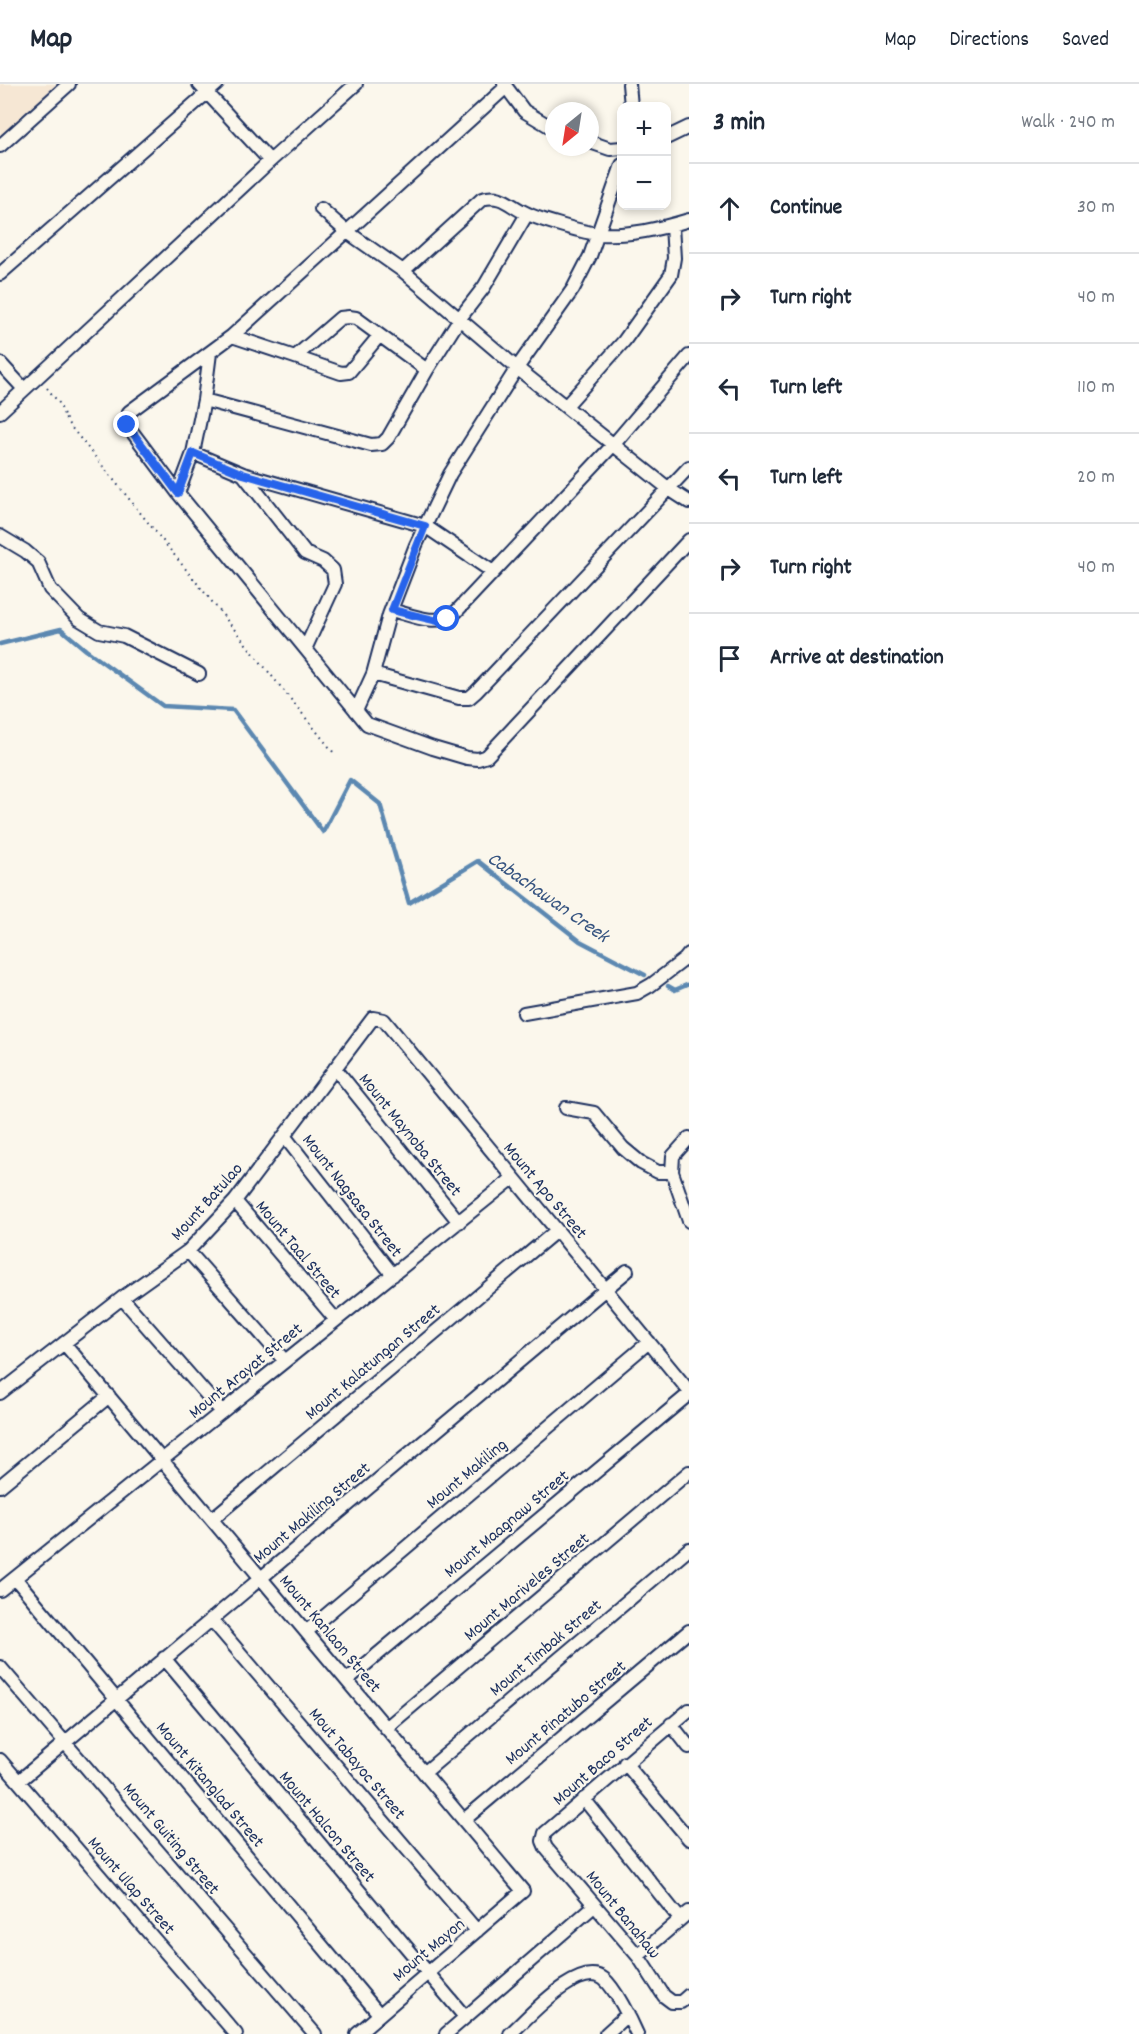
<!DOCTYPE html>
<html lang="en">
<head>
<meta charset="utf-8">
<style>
	body { margin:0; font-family:Dekko,sans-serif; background:#f2f2f3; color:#1f2937 }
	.controls { position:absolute; right:18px; top:18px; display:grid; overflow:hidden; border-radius:12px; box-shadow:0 3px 9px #0003 }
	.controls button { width:54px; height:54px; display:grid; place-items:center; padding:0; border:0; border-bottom:2px solid #e0e1e3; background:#fff; color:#1f2937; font:30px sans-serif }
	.compass { position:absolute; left:545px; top:18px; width:54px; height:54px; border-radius:50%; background:#fff; box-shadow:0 3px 9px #0003; rotate:210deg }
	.stop { position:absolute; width:18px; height:18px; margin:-14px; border:4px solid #2563eb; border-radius:50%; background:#fff }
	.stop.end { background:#2563eb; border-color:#fff; box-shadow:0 2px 6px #0008 }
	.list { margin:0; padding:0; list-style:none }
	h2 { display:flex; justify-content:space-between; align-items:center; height:78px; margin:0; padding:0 24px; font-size:26px }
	h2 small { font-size:20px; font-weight:400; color:#747a83 }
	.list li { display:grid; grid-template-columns:39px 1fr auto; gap:18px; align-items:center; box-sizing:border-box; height:90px; padding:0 24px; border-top:2px solid #e0e1e3 }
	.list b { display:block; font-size:22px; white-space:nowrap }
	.list em { font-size:20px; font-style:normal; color:#747a83 }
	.icon { flex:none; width:33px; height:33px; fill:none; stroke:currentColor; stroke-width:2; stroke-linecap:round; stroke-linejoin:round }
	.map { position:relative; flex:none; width:689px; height:1950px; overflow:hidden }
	header { display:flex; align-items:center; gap:36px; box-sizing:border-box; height:84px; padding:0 30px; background:#fff; border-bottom:2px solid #e0e1e3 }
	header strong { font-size:28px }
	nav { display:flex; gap:33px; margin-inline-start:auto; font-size:21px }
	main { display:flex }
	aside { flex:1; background:#fff }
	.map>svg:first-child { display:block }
	.built { fill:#f6e7d4 }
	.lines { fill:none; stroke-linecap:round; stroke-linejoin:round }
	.stream { stroke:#5c88b1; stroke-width:4.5 }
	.street-casing { stroke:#1b2f5e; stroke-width:16 }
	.path { stroke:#1b2f5e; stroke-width:2; stroke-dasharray:1.5 4.5; stroke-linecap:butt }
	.street { stroke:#fbf7ec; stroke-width:12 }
	.route { stroke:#2563eb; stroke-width:8 }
	.labels { text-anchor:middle; stroke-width:4.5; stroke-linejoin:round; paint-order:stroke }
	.street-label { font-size:18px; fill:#1b2f5e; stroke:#fbf7ec }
	.water-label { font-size:20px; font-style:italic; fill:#365480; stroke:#fbf7ec }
</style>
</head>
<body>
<header>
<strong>Map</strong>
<nav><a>Map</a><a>Directions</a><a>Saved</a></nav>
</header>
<main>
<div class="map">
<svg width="689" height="1950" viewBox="0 0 689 1950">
	<rect width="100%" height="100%" fill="#fbf7ec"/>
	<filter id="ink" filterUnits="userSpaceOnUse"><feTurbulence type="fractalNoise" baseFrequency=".0167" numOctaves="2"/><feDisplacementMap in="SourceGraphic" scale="12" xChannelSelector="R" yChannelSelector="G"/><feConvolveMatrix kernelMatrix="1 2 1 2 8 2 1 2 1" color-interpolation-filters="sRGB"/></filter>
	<g filter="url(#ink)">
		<path class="built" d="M0,0H59L0,53Z"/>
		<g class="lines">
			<path class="stream" d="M0,560L61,545L86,566L163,622L233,626L323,748L350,696L380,720L409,819L478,777L580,857L645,891
				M668,902L675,906L689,900"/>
			<defs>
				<path id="street" d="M199,0L270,77
					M504,0L524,27L554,45
					M629,0L631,22
					M505,4L232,252L129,328L127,341L178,409L367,640L433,664L467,674L478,675L487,672L689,456
					M666,54L689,43
					M590,58L610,65L622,64
					M0,62L69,0
					M321,125L346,147L403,187L517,284L669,405L689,418
					M403,187L482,115C503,109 510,123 528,130C541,136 585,149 599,150C630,152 659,145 689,136
					M0,190L217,0
					M232,252L295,273L340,234L349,233L356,234L427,286
					M295,273L341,289L349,288L379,252
					M0,279L24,305
					M204,316L371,361L382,360L388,354L427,286L460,234L484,203L527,130
					M566,322L624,257L671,191L674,174L672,142
					M0,328L270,77L356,0
					M193,369L243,390L425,442L493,488
					M243,390L305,469L323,477L333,486L335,500L306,563
					M178,409L193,369L204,316L210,269
					M0,452L25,467L38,478L50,505L79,535L99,547L124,552L199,590
					M391,526C411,531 436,543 454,530L614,360L689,272
					M373,590L459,614H469L476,608L689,383
					M356,627L373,590L389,531L416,461L450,390L517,284L573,205L590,172L622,81
					M524,929L637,909L651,901L685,875L689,870
					M335,984L459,1138
					M566,1024L594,1029L623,1064L641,1079L658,1088H672
					M285,1053L393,1191
					M689,1054L673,1072L672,1088L689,1137
					M235,1117L336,1236
					M188,1167L285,1277
					M122,1214L222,1328
					M64,1259L523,1807L357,1950
					M0,1309L122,1214L188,1167L235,1117L373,934L384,936L689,1307
					M0,1402L109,1312
					M212,1435L556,1147
					M15,1494L379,1930
					M0,1506L513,1094
					M211,1535L477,1847
					M306,1548L649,1258
					M164,1574L465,1933
					M0,1583L315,1950
					M347,1596L689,1310
					M689,1626L545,1749L543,1757L546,1764L638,1872L664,1912L672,1918H681L689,1911
					M671,1640L689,1663
					M386,1644L689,1388
					M0,1676L236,1950
					M625,1679L689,1755
					M424,1689L689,1465
					M19,1697L627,1187
					M584,1715L680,1835
					M464,1736L689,1547
					M638,1872L689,1828
					M446,1950L594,1822
					M510,1950C527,1935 579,1875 604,1895C615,1904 631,1936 637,1950
					M606,1950L628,1930"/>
			</defs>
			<use href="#street" class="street-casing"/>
			<path class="path" d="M47,304L59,319L67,338L334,669"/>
			<use href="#street" class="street"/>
		</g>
	</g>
	<g class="lines" filter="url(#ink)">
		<path class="route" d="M127,341L178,409L193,369L243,390L425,442L392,526L438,537L447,535"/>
	</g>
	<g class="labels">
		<g class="street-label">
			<text transform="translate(411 1050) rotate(51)" y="6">Mount Maynoba Street</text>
			<text transform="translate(546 1106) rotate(50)" y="6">Mount Apo Street</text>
			<text transform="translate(353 1111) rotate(52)" y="6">Mount Nagsasa Street</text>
			<text transform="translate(206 1117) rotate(-48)" y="6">Mount Batulao</text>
			<text transform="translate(299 1165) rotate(50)" y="6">Mount Taal Street</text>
			<text transform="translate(372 1277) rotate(-40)" y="6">Mount Kalatungan Street</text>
			<text transform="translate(245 1286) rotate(-39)" y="6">Mount Arayat Street</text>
			<text transform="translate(466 1389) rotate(-40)" y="6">Mount Makiling</text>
			<text transform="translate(311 1428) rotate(-40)" y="6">Mount Makiling Street</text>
			<text transform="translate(506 1439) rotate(-40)" y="6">Mount Maagnaw Street</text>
			<text transform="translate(526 1502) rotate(-40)" y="6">Mount Mariveles Street</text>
			<text transform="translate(331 1549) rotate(50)" y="6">Mount Kanlaon Street</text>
			<text transform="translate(545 1563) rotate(-40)" y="6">Mount Timbak Street</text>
			<text transform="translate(565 1628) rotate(-40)" y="6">Mount Pinatubo Street</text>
			<text transform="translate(602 1676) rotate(-41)" y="6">Mount Baco Street</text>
			<text transform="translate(358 1679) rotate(50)" y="6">Mout Tabayoc Street</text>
			<text transform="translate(211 1700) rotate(50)" y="6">Mount Kitanglad Street</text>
			<text transform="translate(328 1742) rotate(50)" y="6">Mount Halcon Street</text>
			<text transform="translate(172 1754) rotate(50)" y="6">Mount Guiting Street</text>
			<text transform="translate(132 1801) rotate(49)" y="6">Mount Ulap Street</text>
			<text transform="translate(624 1830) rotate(51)" y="6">Mount Banahaw</text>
			<text transform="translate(428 1865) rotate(-40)" y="6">Mount Mayon</text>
		</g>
		<g class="water-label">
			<text transform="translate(549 812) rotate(35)" y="7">Cabachawan Creek</text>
		</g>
	</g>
</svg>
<div class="controls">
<button>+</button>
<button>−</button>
</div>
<svg class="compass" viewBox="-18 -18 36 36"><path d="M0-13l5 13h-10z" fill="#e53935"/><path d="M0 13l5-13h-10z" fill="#747a83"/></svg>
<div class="stop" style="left:447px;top:535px"></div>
<div class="stop end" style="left:127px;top:341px"></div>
</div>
<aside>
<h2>3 min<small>Walk · 240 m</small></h2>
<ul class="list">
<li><svg class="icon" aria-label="ahead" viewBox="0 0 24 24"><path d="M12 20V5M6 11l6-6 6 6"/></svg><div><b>Continue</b></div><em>30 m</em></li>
<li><svg class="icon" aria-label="right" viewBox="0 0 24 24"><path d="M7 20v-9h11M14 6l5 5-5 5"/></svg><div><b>Turn right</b></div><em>40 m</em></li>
<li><svg class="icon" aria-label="left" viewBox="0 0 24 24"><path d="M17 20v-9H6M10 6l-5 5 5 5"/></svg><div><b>Turn left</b></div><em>110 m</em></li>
<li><svg class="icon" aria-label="left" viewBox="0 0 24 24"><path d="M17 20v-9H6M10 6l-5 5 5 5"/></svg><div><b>Turn left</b></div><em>20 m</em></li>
<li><svg class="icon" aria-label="right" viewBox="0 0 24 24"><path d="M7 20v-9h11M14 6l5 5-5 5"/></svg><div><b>Turn right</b></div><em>40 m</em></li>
<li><svg class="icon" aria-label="arrive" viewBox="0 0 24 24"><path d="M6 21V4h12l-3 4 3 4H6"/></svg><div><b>Arrive at destination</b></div></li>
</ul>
</aside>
</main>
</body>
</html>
